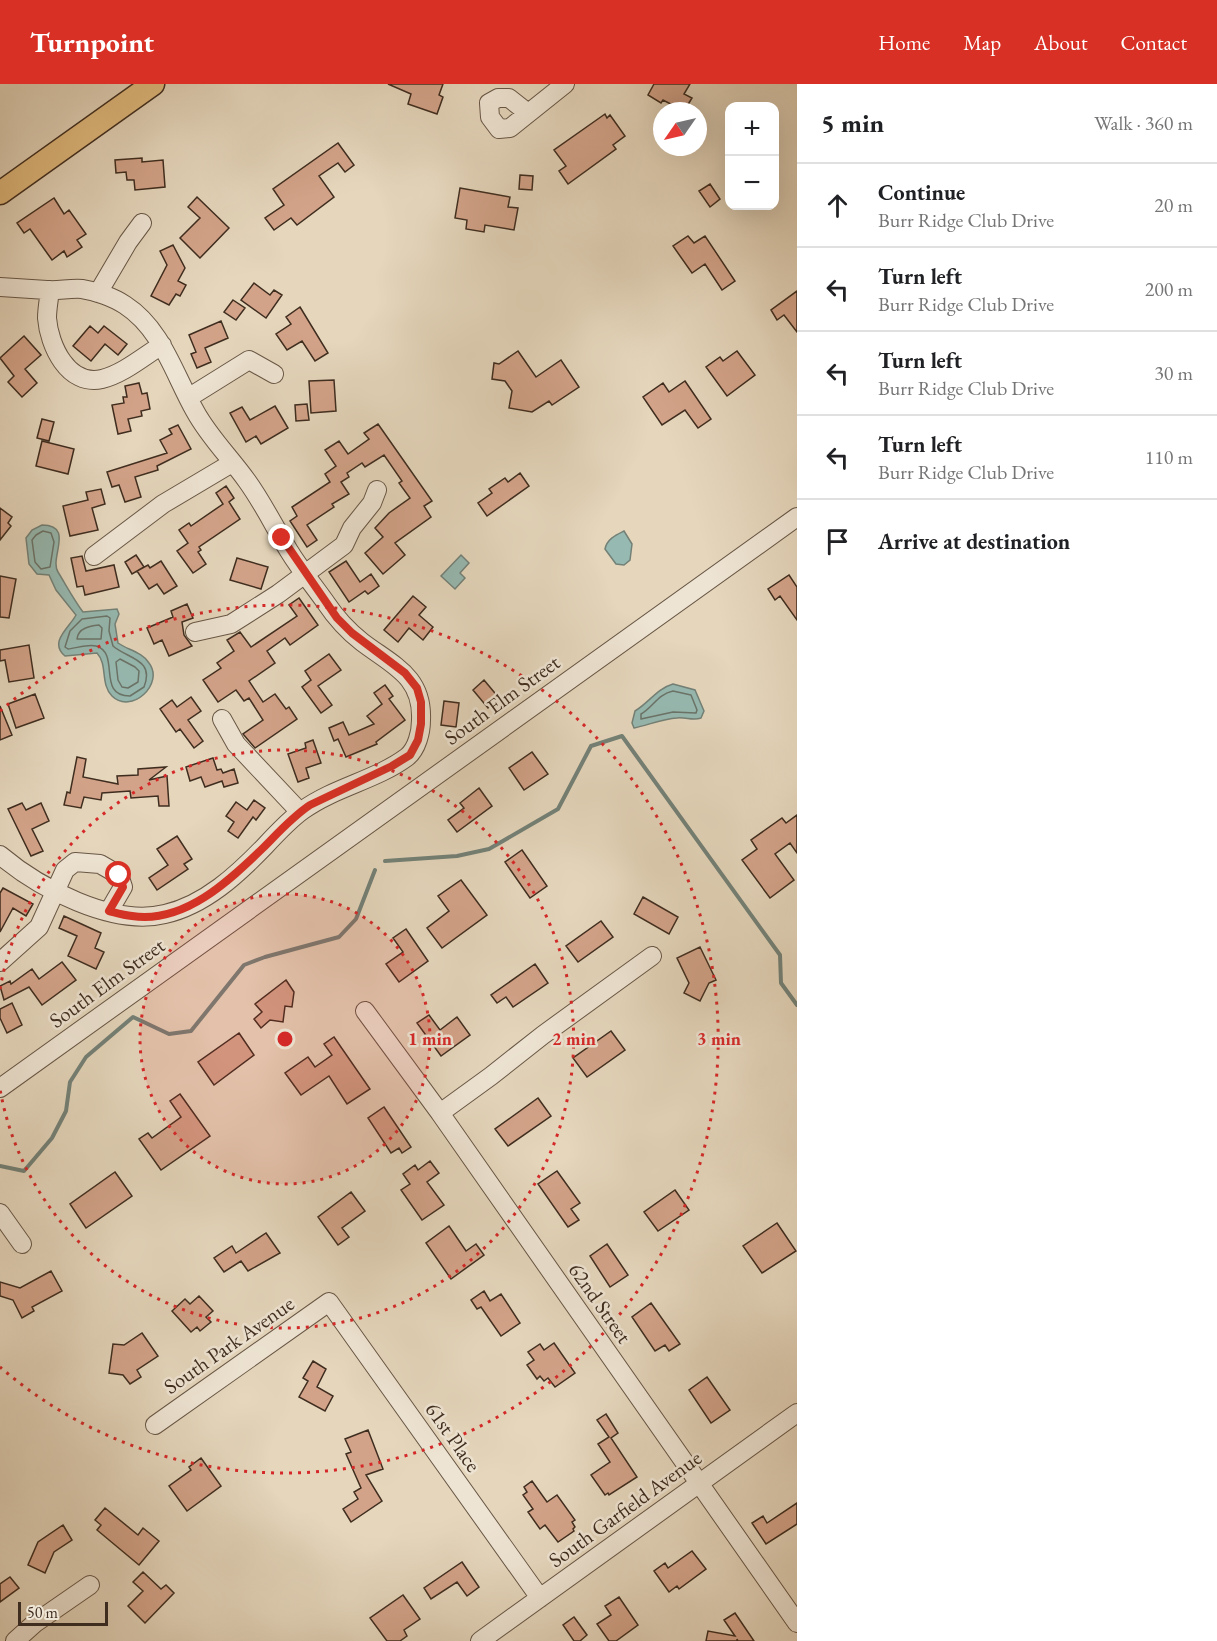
<!DOCTYPE html>
<html lang="en">
<head>
<meta charset="utf-8">
<style>
	body { margin:0; font-family:"EB Garamond",serif; background:#f6f6f6; color:#202124 }
	.controls { position:absolute; right:18px; top:18px; display:grid; overflow:hidden; border-radius:12px; box-shadow:0 6px 24px #0002 }
	.controls button { width:54px; height:54px; display:grid; place-items:center; padding:0; border:0; border-bottom:2px solid #e0e0e0; background:#fff; color:#202124; font:30px sans-serif }
	.compass { position:absolute; left:653px; top:18px; width:54px; height:54px; border-radius:50%; background:#fff; box-shadow:0 6px 24px #0002; rotate:236deg }
	.scale { position:absolute; left:18px; bottom:15px; width:90px; box-sizing:border-box; padding-left:6px; border:3px solid #3f2d1f; border-top:0; font-size:16px; line-height:21px; white-space:nowrap; color:#3f2d1f; -webkit-text-stroke:4px #eee4d3; paint-order:stroke }
	.stop { position:absolute; width:18px; height:18px; margin:-14px; border:4px solid #d93025; border-radius:50%; background:#fff }
	.stop.end { background:#d93025; border-color:#fff; box-shadow:0 2px 6px #0008 }
	.list { margin:0; padding:0; list-style:none }
	h2 { display:flex; justify-content:space-between; align-items:center; height:78px; margin:0; padding:0 24px; font-size:26px }
	h2 small { font-size:20px; font-weight:400; color:#757577 }
	.list li { display:grid; grid-template-columns:39px 1fr auto; gap:18px; align-items:center; box-sizing:border-box; height:84px; padding:0 24px; border-top:2px solid #e0e0e0 }
	.list b { display:block; font-size:22px; white-space:nowrap }
	.list p { margin:0; font-size:20px; white-space:nowrap; color:#757577 }
	.list em { font-size:20px; font-style:normal; color:#757577 }
	.icon { flex:none; width:33px; height:33px; fill:none; stroke:currentColor; stroke-width:2; stroke-linecap:round; stroke-linejoin:round }
	.map { position:relative; flex:none; width:797px; height:1557px; overflow:hidden }
	header { display:flex; align-items:center; gap:36px; box-sizing:border-box; height:84px; padding:0 30px; background:#d93025; color:#fff }
	header strong { font-size:28px }
	nav { display:flex; gap:33px; margin-inline-start:auto; font-size:21px }
	main { display:flex }
	aside { flex:1; background:#fff }
	.map>svg:first-child { display:block }
	.water { fill:#96b9b1; stroke:#738177; stroke-width:1.5 }
	.lines { fill:none; stroke-linecap:round; stroke-linejoin:round }
	.shore { stroke:#6a7368; stroke-width:1.5 }
	.stream { stroke:#738177; stroke-width:4 }
	.building { fill:#d3a389; stroke:#3f2d1f; stroke-width:1.5 }
	.minor-casing { stroke:#685746; stroke-width:20 }
	.major-casing { stroke:#3f2d1f; stroke-width:25 }
	.minor { stroke:#eee4d3; stroke-width:18 }
	.major { stroke:#e2bb7e; stroke-width:22 }
	.route { stroke:#d93025; stroke-width:8 }
	.ring { fill:none; stroke:#d62828; stroke-width:3; stroke-dasharray:3 6 }
	.labels { text-anchor:middle; stroke-width:5; stroke-linejoin:round; paint-order:stroke }
	.street-label { font-size:21px; fill:#3f2d1f; stroke:#eee4d3 }
	.centre { fill:#d62828; stroke:#eee4d3; stroke-width:3 }
	.ring-label { font-size:18px; text-anchor:middle; font-weight:bold; fill:#d62828; stroke:#eee4d3; stroke-width:5; stroke-linejoin:round; paint-order:stroke }
</style>
</head>
<body>
<header>
<strong>Turnpoint</strong>
<nav><a>Home</a><a>Map</a><a>About</a><a>Contact</a></nav>
</header>
<main>
<div class="map">
<svg width="797" height="1557" viewBox="0 0 797 1557">
	<rect width="100%" height="100%" fill="#e5d6bc"/>
	<filter id="stains"><feTurbulence type="fractalNoise" baseFrequency=".00333" numOctaves="4"/><feColorMatrix values="0 0 0 0 .2 0 0 0 0 .09 0 0 0 0 .02 0 0 0 .5 -.17"/></filter>
	<radialGradient id="worn" r=".72"><stop offset=".6" stop-color="#630" stop-opacity="0"/><stop offset="1" stop-color="#630" stop-opacity=".3"/></radialGradient>
	<path class="water" d="M42,441C75,441 49,474 58,488C66,501 74,516 83,528L117,525L119,530L115,540L118,559C128,566 142,568 149,579C165,600 131,631 112,612C100,600 108,581 97,569L65,572C48,558 70,543 76,531L56,506L49,491L37,490L29,480L26,454L32,446Z
		M624,447L632,460L630,476L624,481L616,480L605,465C607,455 616,451 624,447Z
		M461,471L469,479L460,489L465,494L455,505L441,492Z
		M673,600L695,606L704,627L701,634C693,637 686,633 677,634C663,635 648,641 634,644L632,639L635,627C650,618 656,605 673,600Z"/>
	<g class="lines">
		<path class="shore" d="M43,447L51,449L54,458L50,483L41,485L35,478L32,456L36,451Z
			M107,532L110,534L109,547L113,562C128,575 155,575 144,603L130,612C96,612 121,569 96,562C88,560 77,564 68,565L65,563L70,547L82,535Z
			M99,541L102,544L101,555H77C78,544 90,542 99,541Z
			M120,575L135,583L139,587L138,598L128,604L122,603L118,596L116,578Z
			M673,607L691,611L697,626L696,629L673,628L641,635V630C653,623 658,610 673,607Z"/>
		<path class="stream" d="M385,777L457,772L489,765L558,725L591,662L622,652L780,871L781,899L797,921
			M0,1082L24,1087L52,1054L66,1027L70,998L86,973L133,933L169,950L191,947L244,881L265,873L339,853L356,835L375,786"/>
	</g>
	<path class="building" d="M388,0H443L439,11L443,13L437,30L408,20L411,10Z
		M654,0H690L684,10L692,14L684,27L663,16L661,19L648,11Z
		M605,30L607,34L610,31L625,52L613,61L616,65L568,100L559,87L566,82L554,66Z
		M338,59L354,81L345,88L338,79L319,92L334,113L297,141L291,134L274,146L265,134L284,121L273,105Z
		M142,74V78L163,76L165,103L135,106L134,96H127L126,88L116,89L115,76Z
		M520,91L533,92L532,106L519,105Z
		M710,100L720,115L710,123L699,107Z
		M460,104L510,113L508,123L518,124L514,146L485,141L484,148L466,145L467,136L455,134Z
		M197,113L229,144L200,174L180,154L200,134L188,123Z
		M54,114L64,130L69,126L86,150L77,156L82,163L67,173L64,167L52,176L30,145L24,149L17,139Z
		M688,152L694,159L705,152L735,197L722,206L705,180L692,189L673,162Z
		M173,161L185,184L178,197L186,201L180,212L176,210L169,221L151,212L167,181L160,167Z
		M254,199L270,211L274,206L282,211L266,234L241,216Z
		M797,207V248L784,231L777,236L771,226Z
		M233,216L245,224L236,236L224,228Z
		M300,223L328,269L315,277L302,257L287,266L276,250L291,240L286,233Z
		M221,237L228,254L205,264L211,278L197,284L191,270L196,268L189,251Z
		M90,242L98,249L104,242L127,260L118,271L105,260L91,277L73,262Z
		M24,252L41,271L25,285L37,299L22,313L8,298L14,292L0,274Z
		M518,267L536,293L561,276L579,303L552,321L549,317L532,328L509,324L512,307L505,297L492,295L494,279L499,280Z
		M737,267L755,291L727,312L706,283L720,273L723,277Z
		M334,296L336,327L311,329L309,297Z
		M685,297L711,335L698,344L685,326L662,341L643,313L663,299L669,308Z
		M139,299L142,310L147,309L150,325L141,327L142,332L128,335L131,347L118,350L112,321L124,319L123,313H127L125,302Z
		M307,320L309,336L296,337L295,321Z
		M275,322L288,344L261,360L256,352L246,358L230,329L242,323L250,336Z
		M42,335L54,338L49,357L37,354Z
		M378,340L432,417L424,422L431,433L395,459L405,471L383,490L365,469L383,453L375,444L389,429L410,414L399,399L402,397L384,371L365,383L362,379L347,389L349,393L341,398L349,410L332,420L334,423L307,441L317,456L307,463L290,437L297,432L292,423L330,398L325,390L336,382L325,366L339,357L348,370L369,355L364,349Z
		M178,341L191,365L157,382L158,386L135,393L141,413L125,418L119,401L112,403L107,388L167,369L160,356L172,350L169,345Z
		M42,357L74,365L68,390L36,382Z
		M520,389L529,402L487,432L478,419L492,409L489,405L505,394L508,398Z
		M226,402L234,414L229,418L240,435L199,463L201,466L198,468L206,480L193,489L177,467L188,459L179,446L189,439L191,442L223,420L216,409Z
		M101,405L105,420L92,424L98,446L70,452L63,422L88,416L86,408Z
		M0,424L12,433L8,439L11,442L0,456Z
		M136,471L144,483L132,490L125,478Z
		M82,472L86,487L114,481L119,503L85,511L83,502L77,503L71,474Z
		M237,474L268,483L261,505L230,496Z
		M161,477L177,502L164,510L157,500L149,505L137,487L148,481L150,484Z
		M346,477L360,498L371,490L379,502L368,510L365,507L349,518L329,488Z
		M789,491L797,503V536L780,512L775,516L768,505Z
		M0,492L16,495L9,534L0,533Z
		M413,512L426,523L419,531L433,543L423,556L409,544L398,558L384,546Z
		M299,514L318,541L290,561L285,554L267,567L275,579L249,597L263,618L275,610L286,625L289,623L297,635L255,664L243,650L263,636L249,614L244,617L236,606L218,618L203,596L221,584L217,579L234,567L227,556L240,548L251,563L297,532L289,521Z
		M187,520L193,534L182,538L184,551L192,562L169,572L162,556L154,560L147,544L173,533L171,527Z
		M29,561L34,594L9,598L5,576L0,577V566Z
		M329,570L341,586L318,602L332,621L321,629L302,603L311,596L305,587Z
		M484,596L499,614L488,624L473,606Z
		M385,601L393,612L389,615L405,636L376,658L377,660L346,673L338,655L334,657L329,644L343,638L349,651L374,640L367,632L382,620L374,609Z
		M35,610L44,634L16,644L8,620Z
		M191,613L201,627L188,636L203,657L194,664L180,645L176,648L160,625L172,616L177,623Z
		M444,617L459,619L456,643L441,641Z
		M0,622L12,651L0,656Z
		M313,656L321,679L306,684L309,694L298,698L288,670L306,664L305,659Z
		M532,668L548,690L524,706L509,684Z
		M77,673L86,675L83,693L118,700L117,692L138,691V685L166,683L149,696L167,692L169,722H159L158,712L131,714L130,707L102,709L101,716L84,713L81,724L64,721L67,708L70,709Z
		M213,674L217,686L221,685L223,689L234,685L238,699L224,703L222,697L205,703L201,693L190,697L186,683Z
		M479,704L492,722L457,748L448,736L464,724L460,719Z
		M254,716L265,724L256,736L253,733L238,754L228,747L234,738L226,732L236,718L247,726Z
		M22,719L26,726L41,719L49,737L32,745L43,767L31,772L8,725Z
		M797,731V769L790,759L775,770L794,796L770,814L742,776L757,765L751,756L782,734L786,739Z
		M177,752L192,775L184,780L188,785L157,806L149,794L168,781L157,765Z
		M522,766L547,802L530,814L505,778Z
		M461,796L487,831L442,864L427,844L449,827L438,812Z
		M3,804L33,820L26,832L13,824L0,848V809Z
		M643,813L678,833L669,850L634,830Z
		M64,832L101,849L95,864L104,868L96,885L68,872L77,852L59,844Z
		M601,837L613,853L578,878L566,862Z
		M406,845L428,877L399,898L386,880L403,868L393,854Z
		M700,863L716,896L709,899L700,917L684,909L689,899L677,874Z
		M62,878L76,896L42,921L29,903L4,916L0,902L10,897L11,900L32,885L39,895Z
		M535,880L548,899L513,923L506,913L497,919L491,911Z
		M286,896L294,908L292,923L285,922L283,938L270,936L261,944L254,935L262,928L255,920Z
		M12,919L22,941L7,949L0,934V925Z
		M429,931L440,946L457,933L470,951L441,972L417,939Z
		M611,947L625,966L587,993L573,974Z
		M239,949L254,971L214,1001L198,978Z
		M334,953L370,1005L347,1020L329,992L301,1011L285,989L308,973L315,983L332,971L324,960Z
		M180,1010L210,1052L161,1086L139,1055L148,1049L152,1054L181,1033L170,1017Z
		M538,1014L551,1032L508,1062L495,1045Z
		M384,1023L411,1063L402,1069L399,1064L391,1069L368,1034Z
		M430,1077L439,1089L427,1098L444,1121L422,1136L401,1106L410,1100L403,1090L415,1081L418,1086Z
		M557,1087L580,1119L571,1125L579,1136L568,1143L538,1100Z
		M115,1088L132,1112L86,1144L70,1120Z
		M675,1106L689,1126L658,1147L644,1128Z
		M351,1108L365,1127L342,1144L349,1153L338,1161L318,1133Z
		M777,1139L796,1167L762,1189L743,1162Z
		M449,1142L466,1167L476,1160L484,1171L451,1195L426,1159Z
		M266,1149L280,1169L248,1187L241,1177L224,1188L214,1174L232,1162L236,1169Z
		M607,1160L628,1191L610,1203L590,1172Z
		M51,1187L62,1207L32,1223L34,1227L22,1234L13,1216L0,1212V1198L20,1204Z
		M484,1207L490,1217L501,1210L520,1239L501,1252L481,1223L477,1225L471,1216Z
		M199,1212L213,1227L206,1233L211,1238L200,1247L197,1243L191,1248L172,1227L185,1215L190,1220Z
		M651,1219L680,1260L669,1267L665,1261L655,1267L632,1233Z
		M142,1249L158,1272L137,1286L141,1293L130,1300L123,1291L109,1289L113,1260L124,1261Z
		M554,1259L575,1289L555,1303L548,1294L544,1297L540,1292L537,1295L527,1281L534,1276L528,1268L540,1260L544,1266Z
		M313,1277L326,1285L317,1303L333,1312L325,1327L299,1313L308,1297L303,1294Z
		M707,1293L730,1326L711,1339L689,1306Z
		M606,1330L618,1349L611,1354L637,1393L609,1411L608,1409L605,1411L591,1391L610,1378L598,1360L609,1353L597,1336Z
		M368,1346L383,1385L366,1391L382,1417L351,1438L343,1425L358,1415L354,1408L361,1404L346,1370L351,1368L345,1355Z
		M201,1374L221,1402L187,1427L169,1402L191,1386L189,1383Z
		M532,1397L547,1418L557,1411L575,1436L572,1438L575,1443L573,1445L574,1447L558,1458L545,1441L540,1445L528,1428L533,1425L523,1411L527,1408L524,1403Z
		M797,1419V1440L766,1460L752,1439L763,1432L767,1439Z
		M105,1424L138,1451L143,1444L159,1457L139,1481L97,1446L101,1441L95,1436Z
		M63,1441L72,1456L54,1468L45,1489L28,1481L38,1458Z
		M692,1467L706,1485L679,1505L677,1502L669,1508L654,1487L665,1479L668,1484Z
		M462,1478L479,1503L467,1512L457,1498L431,1515L424,1504Z
		M143,1488L161,1505L166,1501L174,1509L145,1539L128,1522L143,1507L133,1498Z
		M10,1493L19,1504L0,1518V1500Z
		M403,1511L420,1535L404,1546L407,1552L400,1557H387L370,1534Z
		M619,1513L638,1541L616,1557H609L597,1540L611,1531L605,1522Z
		M735,1529L754,1557H738L737,1555V1557H706L708,1547L735,1552L724,1536Z
		M574,1533L587,1551L580,1557H574L563,1541Z"/>
	<g class="lines">
		<defs>
			<path id="minor" d="M528,29L509,14H498L489,19L490,33L499,45L510,44L565,0
				M0,203C16,204 31,205 47,206C58,207 70,204 82,205C95,207 113,213 125,221C162,245 174,290 195,327C209,353 230,373 247,397C263,419 275,444 289,467C300,485 314,502 326,519C336,534 348,547 362,558C392,581 423,592 421,636C421,648 417,665 407,673C376,696 335,703 303,726C289,736 277,749 265,762C238,790 205,821 165,830C113,843 39,804 0,771
				M50,206C49,215 47,225 47,234C49,261 68,303 102,295C123,290 144,272 162,261
				M98,209L128,158L142,139
				M188,314L249,276L274,290
				M94,472L163,420L232,379
				M195,548L231,540L278,510L344,461L352,444L372,419L377,406
				M222,635L236,660L300,728
				M0,878L39,843L65,786L75,778L100,780L119,791L123,803L109,827
				M365,927L440,1029L797,1539
				M0,1004L797,433
				M440,1029L491,992L543,951L652,872
				M0,1129L22,1160
				M155,1341L329,1218L540,1514
				M15,1557L35,1539L90,1501
				M480,1557L797,1329"/>
			<path id="major" d="M0,109L153,0"/>
		</defs>
		<use href="#minor" class="minor-casing"/>
		<use href="#major" class="major-casing"/>
		<use href="#minor" class="minor"/>
		<use href="#major" class="major"/>
	</g>
	<g class="lines">
		<path class="route" d="M119,791L123,803L109,827C117,829 124,831 132,832C184,840 229,797 263,764C278,749 292,733 310,721L392,682L410,671L418,656L421,640V618L417,604L405,589L352,549L337,534L282,454"/>
	</g>
	<circle cx="285" cy="955" r="145" fill="#d62828" fill-opacity=".12"/>
	<g class="ring">
		<circle cx="285" cy="955" r="145"/>
		<path d="M0 905A289 289 0 1 1 0 1005"/>
		<path d="M0 627A434 434 0 1 1 0 1283"/>
	</g>
	<g class="labels">
		<g class="street-label">
			<text transform="translate(502 616) rotate(-36)" y="7">South Elm Street</text>
			<text transform="translate(107 899) rotate(-36)" y="7">South Elm Street</text>
			<text transform="translate(600 1219) rotate(55)" y="7">62nd Street</text>
			<text transform="translate(229 1261) rotate(-35)" y="7">South Park Avenue</text>
			<text transform="translate(453 1353) rotate(55)" y="7">61st Place</text>
			<text transform="translate(625 1425) rotate(-36)" y="7">South Garfield Avenue</text>
		</g>
	</g>
	<circle cx="285" cy="955" r="9" class="centre"/>
	<g class="ring-label">
		<text x="430" y="961">1 min</text>
		<text x="574" y="961">2 min</text>
		<text x="719" y="961">3 min</text>
	</g>
	<rect width="100%" height="100%" filter="url(#stains)"/>
	<rect width="100%" height="100%" fill="url(#worn)"/>
</svg>
<div class="controls">
<button>+</button>
<button>−</button>
</div>
<svg class="compass" viewBox="-18 -18 36 36"><path d="M0-13l5 13h-10z" fill="#e53935"/><path d="M0 13l5-13h-10z" fill="#757577"/></svg>
<div class="scale">50 m</div>
<div class="stop" style="left:119px;top:791px"></div>
<div class="stop end" style="left:282px;top:454px"></div>
</div>
<aside>
<h2>5 min<small>Walk · 360 m</small></h2>
<ul class="list">
<li><svg class="icon" aria-label="ahead" viewBox="0 0 24 24"><path d="M12 20V5M6 11l6-6 6 6"/></svg><div><b>Continue</b><p>Burr Ridge Club Drive</p></div><em>20 m</em></li>
<li><svg class="icon" aria-label="left" viewBox="0 0 24 24"><path d="M17 20v-9H6M10 6l-5 5 5 5"/></svg><div><b>Turn left</b><p>Burr Ridge Club Drive</p></div><em>200 m</em></li>
<li><svg class="icon" aria-label="left" viewBox="0 0 24 24"><path d="M17 20v-9H6M10 6l-5 5 5 5"/></svg><div><b>Turn left</b><p>Burr Ridge Club Drive</p></div><em>30 m</em></li>
<li><svg class="icon" aria-label="left" viewBox="0 0 24 24"><path d="M17 20v-9H6M10 6l-5 5 5 5"/></svg><div><b>Turn left</b><p>Burr Ridge Club Drive</p></div><em>110 m</em></li>
<li><svg class="icon" aria-label="arrive" viewBox="0 0 24 24"><path d="M6 21V4h12l-3 4 3 4H6"/></svg><div><b>Arrive at destination</b></div></li>
</ul>
</aside>
</main>
</body>
</html>
